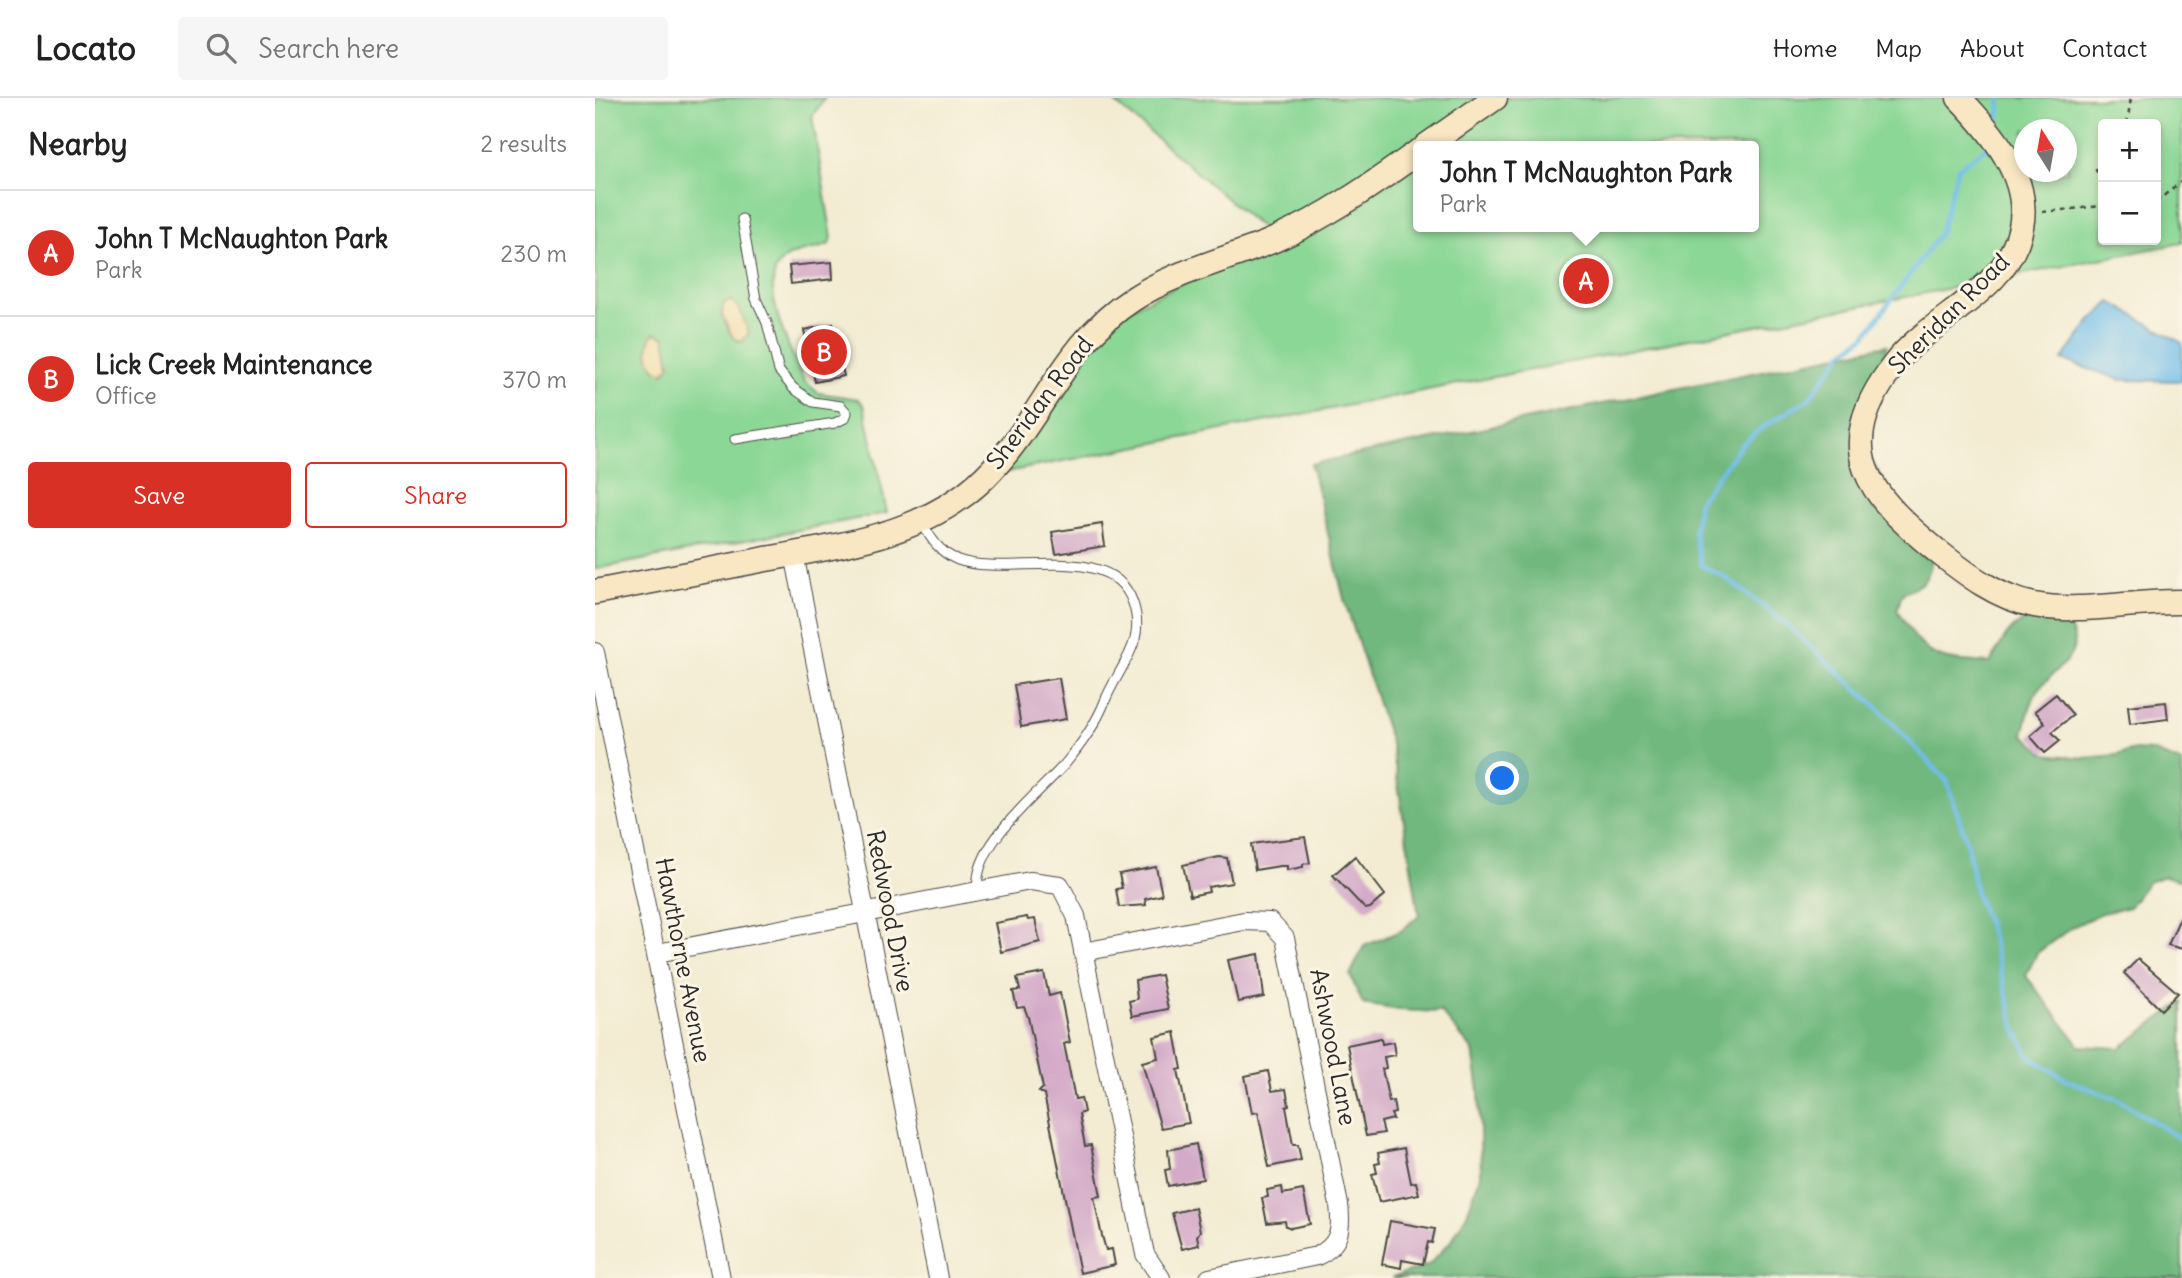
<!DOCTYPE html>
<html lang="en">
<head>
<meta charset="utf-8">
<style>
	body { margin:0; font-family:Delius,sans-serif; background:#f6f6f6; color:#222 }
	.controls { position:absolute; right:21px; top:21px; display:grid; overflow:hidden; border-radius:7px; box-shadow:0 4px 10px #0003 }
	.controls button { width:63px; height:63px; display:grid; place-items:center; padding:0; border:0; border-bottom:2px solid #e0e0e0; background:#fff; color:#222; font:35px sans-serif }
	.compass { position:absolute; left:1419px; top:21px; width:63px; height:63px; border-radius:50%; background:#fff; box-shadow:0 4px 10px #0003; rotate:349deg }
	.you { position:absolute; left:908px; top:681px; width:24px; height:24px; margin:-18px; border:5px solid #fff; border-radius:50%; background:#1a73e8; box-shadow:0 0 0 10px #1a73e833 }
	.badge { display:grid; place-items:center; width:46px; height:46px; border-radius:50%; background:#d93025; color:#fff; font-size:23px; font-weight:700 }
	.pin { position:absolute; translate:-50% -50%; border:4px solid #fff; box-shadow:0 2px 7px #0006 }
	.popup { position:absolute; left:818px; top:43px; width:346px; height:91px; box-sizing:border-box; display:grid; place-content:center; border-radius:7px; background:#fff; filter:drop-shadow(0 2px 5px #0005); font-size:23px; white-space:nowrap; color:#767676 }
	.popup b { font-size:26px; color:#222 }
	.popup::after { content:''; position:absolute; left:50%; top:100%; margin-left:-14px; border:14px solid transparent; border-top-color:#fff }
	.list { margin:0; padding:0; list-style:none }
	h2 { display:flex; justify-content:space-between; align-items:center; height:91px; margin:0; padding:0 28px; font-size:30px }
	h2 small { font-size:23px; font-weight:400; color:#767676 }
	.list li { display:grid; grid-template-columns:46px 1fr auto; gap:21px; align-items:center; box-sizing:border-box; height:126px; padding:0 28px; border-top:2px solid #e0e0e0 }
	.list b { display:block; font-size:26px; white-space:nowrap }
	.list p { margin:0; font-size:23px; white-space:nowrap; color:#767676 }
	.list em { font-size:23px; font-style:normal; color:#767676 }
	.actions { display:flex; gap:14px; padding:21px 28px }
	.actions a { flex:1; padding:16px 0; border:2px solid #d93025; border-radius:7px; text-align:center; font-size:24px; color:#d93025 }
	.actions .main { background:#d93025; color:#fff }
	.icon { flex:none; width:38px; height:38px; fill:none; stroke:currentColor; stroke-width:2; stroke-linecap:round; stroke-linejoin:round }
	.map { position:relative; flex:none; width:1587px; height:1180px; overflow:hidden }
	header { display:flex; align-items:center; gap:42px; box-sizing:border-box; height:98px; padding:0 35px; background:#fff; border-bottom:2px solid #e0e0e0 }
	header strong { font-size:33px }
	nav { display:flex; gap:38px; margin-inline-start:auto; font-size:24px }
	.search { width:490px; height:63px; background:#f6f6f6; display:flex; align-items:center; gap:18px; box-sizing:border-box; padding:0 24px; border-radius:7px; color:#767676; font-size:26px }
	main { display:flex }
	aside { flex:1; background:#fff }
	.map>svg:first-child { display:block }
	.green { fill:#8bd795; stroke:#5b8160; stroke-width:2; fill-rule:evenodd }
	.forest { fill:#70b87e; stroke:#4e7254; stroke-width:2 }
	.sand { fill:#eeda9e; stroke:#8c8264; stroke-width:2 }
	.water { fill:#6fbeea; stroke:#4d748a; stroke-width:2 }
	.lines { fill:none; stroke-linecap:round; stroke-linejoin:round }
	.stream { stroke:#6fbeea; stroke-width:4.5 }
	.building { fill:#d3aac8 }
	.lane-casing { stroke:#494844; stroke-width:11 }
	.street-casing { stroke:#494844; stroke-width:20 }
	.secondary-casing { stroke:#494844; stroke-width:27 }
	.path { stroke:#494844; stroke-width:2.5; stroke-dasharray:5 5; stroke-linecap:butt }
	.lane { stroke:#fff; stroke-width:9 }
	.street { stroke:#fff; stroke-width:18 }
	.secondary { stroke:#f9e7c3; stroke-width:24 }
	.labels { text-anchor:middle; stroke-width:6; stroke-linejoin:round; paint-order:stroke }
	.street-label { font-size:24px; fill:#2b2b2b; stroke:#fcf5e5 }
</style>
</head>
<body>
<header>
<strong>Locato</strong>
<div class="search"><svg class="icon" aria-label="search" viewBox="0 0 24 24"><circle cx="10" cy="10" r="6"/><path d="M15 15l6 6"/></svg>Search here</div>
<nav><a>Home</a><a>Map</a><a>About</a><a>Contact</a></nav>
</header>
<main>
<aside>
<h2>Nearby<small>2 results</small></h2>
<ul class="list">
<li><span class="badge">A</span><div><b>John T McNaughton Park</b><p>Park</p></div><em>230 m</em></li>
<li><span class="badge">B</span><div><b>Lick Creek Maintenance</b><p>Office</p></div><em>370 m</em></li>
</ul>
<div class="actions"><a class="main">Save</a><a>Share</a></div>
</aside>
<div class="map">
<svg width="1587" height="1180" viewBox="0 0 1587 1180">
	<rect width="100%" height="100%" fill="#fcf5e5"/>
	<filter id="ink" filterUnits="userSpaceOnUse"><feTurbulence type="fractalNoise" baseFrequency=".0143" numOctaves="2"/><feDisplacementMap in="SourceGraphic" scale="14" xChannelSelector="R" yChannelSelector="G"/><feConvolveMatrix kernelMatrix="1 2 1 2 8 2 1 2 1" color-interpolation-filters="sRGB"/></filter>
	<filter id="wash" filterUnits="userSpaceOnUse"><feTurbulence type="fractalNoise" baseFrequency=".00686" numOctaves="4" result="noise"/><feDisplacementMap in="SourceGraphic" scale="28" xChannelSelector="R" yChannelSelector="G"/><feGaussianBlur stdDeviation="1.57" result="paint"/><feColorMatrix in="noise" values="0 0 0 0 0 0 0 0 0 0 0 0 0 0 0 0 0 1.4 0 .05"/><feComposite in="paint" operator="in"/></filter>
	<g filter="url(#wash)">
		<rect width="100%" height="100%" fill="#f3ecd3"/>
		<path class="green" d="M0,0H230L217,18L237,140L234,146C219,153 199,152 187,163C161,186 198,258 209,283L223,295L263,301L269,307L292,415L0,471Z
			M515,0H1587V145L391,378L511,222L679,141ZM1508,26H1561V142H1508ZM1430,32H1472V74H1430ZM823,48H1159V129H823Z"/>
		<path class="forest" d="M1292,247L1288,264L1257,332L1337,460C1334,483 1327,487 1307,496L1302,512C1332,561 1338,562 1395,565C1418,524 1420,519 1468,518C1500,561 1455,567 1439,599C1434,610 1431,624 1428,636L1450,656L1489,660L1522,657L1540,652L1557,653L1587,665V783L1569,778L1553,784L1534,809L1507,815L1477,829L1442,855L1431,878L1485,948L1525,950L1587,904V1180H797L834,1167L857,1142L872,1116L886,1076L884,993L878,952L846,914L805,912L768,906L755,877L769,848L806,833L824,817L797,649L749,501L716,366Z"/>
		<path class="sand" d="M136,202L144,210L154,235L147,244L138,240L127,218L128,206Z
			M59,235L70,239L75,267L69,275C52,271 49,248 59,235Z"/>
		<path class="water" d="M1516,204L1587,245V283L1527,282L1467,262L1495,224Z"/>
		<g class="lines">
			<path class="stream" d="M1402,33L1406,0
				M1395,47L1363,70L1345,135L1270,238L1247,255L1214,301L1168,329L1147,346L1104,402L1099,434L1106,467L1131,480L1186,522L1284,611L1352,683L1372,745L1381,796L1393,826L1421,932L1435,959L1472,982L1526,1003L1587,1042"/>
		</g>
		<g id="blocks">
			<path class="building" d="M237,164L238,181L196,186L194,168Z
				M238,226L249,278L220,284L209,232Z
				M507,426L510,448L461,456L457,434Z
				M464,580L471,621L426,629L419,587Z
				M1461,596L1478,617L1457,634L1465,643L1450,655L1435,638L1450,625L1440,613Z
				M1571,604L1573,621L1535,626L1533,608Z
				M710,739L715,765L708,766V769L692,772V768H685L660,772L656,746Z
				M760,758L790,797L775,810L770,811L738,777Z
				M624,759L632,760L637,785L613,789L614,794L595,798L588,767Z
				M561,769L567,797L550,801L551,807L524,809L521,791L527,790L524,776Z
				M1587,815V851L1573,847Z
				M432,819L433,822L440,821L445,844L406,854L400,825Z
				M664,856L669,899L643,904L633,862Z
				M1543,861L1583,895L1566,912L1529,875Z
				M449,875L454,898L465,895L475,944L469,946L473,965L480,1001L486,1000L489,1014L484,1016L490,1048L496,1047L506,1098L499,1099L506,1134L511,1152L517,1151L520,1167L485,1175L449,996L444,994L448,990L433,919L429,909L422,910L418,893L425,892L422,880Z
				M566,877L573,911L537,918L534,903L542,901L540,882Z
				M580,934L587,971L583,972L594,1025L566,1030L547,964L563,960L559,939Z
				M786,940L787,946L798,944L800,957L789,959L791,970L787,971L794,1004L798,1003L800,1015L796,1016L798,1021L786,1024L789,1035L771,1038L752,947Z
				M673,973L677,993L691,991L694,1008L691,1009L698,1047H703L706,1062L674,1069L663,1014L657,1015L650,978Z
				M601,1046L608,1081L573,1088L570,1072L575,1071L573,1052Z
				M809,1050L816,1085L821,1084L824,1096L784,1104L777,1076L782,1075L780,1066L785,1065L783,1055Z
				M687,1089L688,1096L708,1092L715,1126L696,1130L691,1128L690,1123L672,1125L667,1100L673,1099L672,1092Z
				M600,1110L605,1133L602,1138L604,1147L587,1151L577,1115Z
				M795,1123L840,1131L837,1145L833,1144L828,1166L807,1162L806,1170L787,1166Z"/>
		</g>
	</g>
	<g filter="url(#ink)">
		<use href="#blocks" fill-opacity="0" stroke="#494844" stroke-width="2"/>
		<g class="lines">
			<defs>
				<path id="lane" d="M140,341L240,325L250,320L252,315L246,308L218,304L198,290L184,273L172,225L161,201L147,121
					M327,425C336,441 345,455 363,462C413,480 517,441 538,505C542,517 543,529 540,541C534,563 518,582 510,603C501,626 486,647 470,666C442,697 376,748 383,793"/>
				<path id="street" d="M199,456L343,1180
					M0,554L126,1180
					M488,854L649,823L675,824L690,840L744,1107C747,1131 745,1147 722,1158L614,1180
					M62,855L435,783L465,787L481,818L550,1156L566,1180"/>
				<path id="secondary" d="M1364,0C1396,33 1436,79 1426,129C1414,193 1335,219 1299,267C1234,352 1273,396 1342,453C1370,475 1402,500 1439,507C1486,516 1538,503 1587,504
					M831,48L900,0
					M0,494C55,483 111,473 166,462C246,447 330,438 390,379C446,324 469,245 538,201C581,173 632,162 679,142C731,119 777,87 823,54"/>
			</defs>
			<use href="#lane" class="lane-casing"/>
			<use href="#street" class="street-casing"/>
			<use href="#secondary" class="secondary-casing"/>
			<path class="path" d="M1532,26L1536,0
				M1508,62L1501,72L1508,86
				M1561,104L1587,83
				M1506,107L1508,97
				M1447,114L1508,108"/>
			<use href="#lane" class="lane"/>
			<use href="#street" class="street"/>
			<use href="#secondary" class="secondary"/>
		</g>
	</g>
	<g class="labels">
		<g class="street-label">
			<text transform="translate(1354 216) rotate(-45)" y="8">Sheridan Road</text>
			<text transform="translate(445 305) rotate(-53)" y="8">Sheridan Road</text>
			<text transform="translate(295 813) rotate(79)" y="8">Redwood Drive</text>
			<text transform="translate(88 862) rotate(79)" y="8">Hawthorne Avenue</text>
			<text transform="translate(738 949) rotate(79)" y="8">Ashwood Lane</text>
		</g>
	</g>
</svg>
<div class="controls">
<button>+</button>
<button>−</button>
</div>
<svg class="compass" viewBox="-18 -18 36 36"><path d="M0-13l5 13h-10z" fill="#e53935"/><path d="M0 13l5-13h-10z" fill="#767676"/></svg>
<div class="you"></div>
<div class="pin badge" style="left:991px;top:183px">A</div>
<div class="popup"><b>John T McNaughton Park</b>Park</div>
<div class="pin badge" style="left:229px;top:254px">B</div>
</div>
</main>
</body>
</html>
